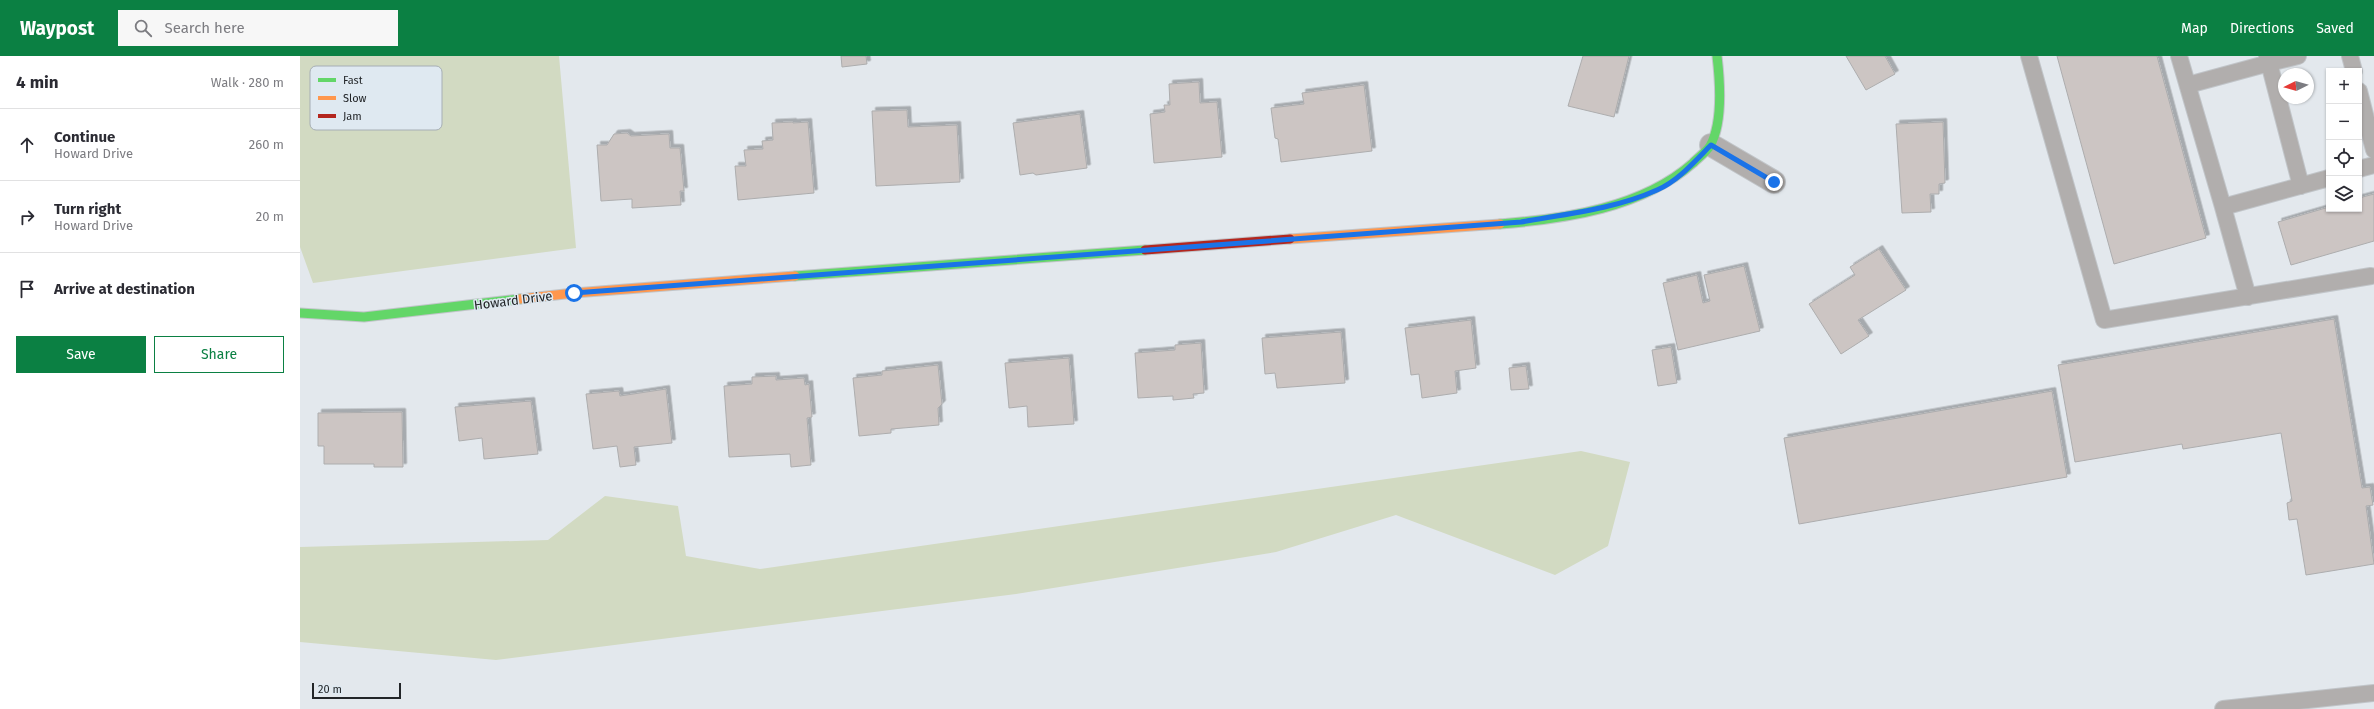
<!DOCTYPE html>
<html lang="en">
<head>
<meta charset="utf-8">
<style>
	body { margin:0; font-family:"Fira Sans",sans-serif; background:#f7f7f7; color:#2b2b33 }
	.controls { position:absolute; right:12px; top:12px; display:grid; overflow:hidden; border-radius:0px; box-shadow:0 1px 3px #0004 }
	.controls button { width:36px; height:36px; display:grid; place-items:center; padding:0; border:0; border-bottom:1px solid #e1e1e2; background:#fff; color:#2b2b33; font:20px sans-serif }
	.compass { position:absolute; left:1978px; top:12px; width:36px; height:36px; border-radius:50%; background:#fff; box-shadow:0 1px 3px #0004; rotate:265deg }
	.scale { position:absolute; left:12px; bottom:10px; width:89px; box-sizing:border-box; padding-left:4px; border:2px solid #222528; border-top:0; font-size:11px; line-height:14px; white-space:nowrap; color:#222528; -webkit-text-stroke:3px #dfe9f1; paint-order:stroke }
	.stop { position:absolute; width:12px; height:12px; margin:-9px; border:3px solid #1a73e8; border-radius:50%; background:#fff }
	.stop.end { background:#1a73e8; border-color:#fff; box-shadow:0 1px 4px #0008 }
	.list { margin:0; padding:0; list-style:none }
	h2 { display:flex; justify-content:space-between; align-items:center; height:52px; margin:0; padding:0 16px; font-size:17px }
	h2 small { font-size:13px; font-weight:400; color:#7c7c81 }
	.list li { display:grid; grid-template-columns:26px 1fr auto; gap:12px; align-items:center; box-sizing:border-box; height:72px; padding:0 16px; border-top:1px solid #e1e1e2 }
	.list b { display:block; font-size:15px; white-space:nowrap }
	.list p { margin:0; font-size:13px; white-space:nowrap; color:#7c7c81 }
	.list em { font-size:13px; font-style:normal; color:#7c7c81 }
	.actions { display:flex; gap:8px; padding:12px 16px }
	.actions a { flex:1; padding:9px 0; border:1px solid #0b8043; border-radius:0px; text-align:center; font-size:14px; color:#0b8043 }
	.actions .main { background:#0b8043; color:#fff }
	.icon { flex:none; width:22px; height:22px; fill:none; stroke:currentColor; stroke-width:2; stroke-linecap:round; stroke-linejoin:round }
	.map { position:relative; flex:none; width:2074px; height:653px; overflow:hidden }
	header { display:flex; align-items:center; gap:24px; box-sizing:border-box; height:56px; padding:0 20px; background:#0b8043; color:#fff }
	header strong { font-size:19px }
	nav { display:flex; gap:22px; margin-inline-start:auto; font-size:14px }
	.search { width:280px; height:36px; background:#f7f7f7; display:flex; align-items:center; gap:10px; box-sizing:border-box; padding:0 14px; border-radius:0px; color:#7c7c81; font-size:15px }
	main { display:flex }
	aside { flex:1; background:#fff }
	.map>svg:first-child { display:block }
	.green { fill:#d2dac2 }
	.building { fill:#ccc5c3; stroke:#adadae; filter:url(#shadow) }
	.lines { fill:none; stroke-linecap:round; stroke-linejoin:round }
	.lane-casing { stroke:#c1c5c9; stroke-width:18 }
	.street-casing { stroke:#c1c5c9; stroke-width:24 }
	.fast-casing { stroke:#c1c5c9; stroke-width:11 }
	.slow-casing { stroke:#c1c5c9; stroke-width:11 }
	.jam-casing { stroke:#c1c5c9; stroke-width:11 }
	.lane { stroke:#b1aead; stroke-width:16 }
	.street { stroke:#b1aead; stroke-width:22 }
	.fast { stroke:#63d668; stroke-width:9 }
	.slow { stroke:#ff974d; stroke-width:9 }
	.jam { stroke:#b3261e; stroke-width:9 }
	.route { stroke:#1a73e8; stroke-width:5 }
	.labels { text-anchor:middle; stroke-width:3; stroke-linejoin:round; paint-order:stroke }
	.street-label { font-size:13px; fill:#222528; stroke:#dfe9f1 }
	.key { fill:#dfe9f1; stroke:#a6aeb5; stroke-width:1 }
	.key-label { font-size:11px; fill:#222528 }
</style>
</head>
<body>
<header>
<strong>Waypost</strong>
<div class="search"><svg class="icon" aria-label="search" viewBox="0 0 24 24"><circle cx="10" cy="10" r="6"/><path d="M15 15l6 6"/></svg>Search here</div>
<nav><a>Map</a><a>Directions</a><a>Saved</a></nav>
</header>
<main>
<aside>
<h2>4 min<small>Walk · 280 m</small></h2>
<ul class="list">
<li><svg class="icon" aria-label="ahead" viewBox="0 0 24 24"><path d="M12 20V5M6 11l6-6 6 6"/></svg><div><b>Continue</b><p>Howard Drive</p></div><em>260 m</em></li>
<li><svg class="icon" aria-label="right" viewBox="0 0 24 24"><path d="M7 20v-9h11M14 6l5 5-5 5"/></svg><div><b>Turn right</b><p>Howard Drive</p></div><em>20 m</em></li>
<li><svg class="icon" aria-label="arrive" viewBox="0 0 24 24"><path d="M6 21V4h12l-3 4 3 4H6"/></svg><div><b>Arrive at destination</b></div></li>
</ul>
<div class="actions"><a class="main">Save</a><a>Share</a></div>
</aside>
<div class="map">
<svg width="2074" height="653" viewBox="0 0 2074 653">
	<defs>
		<filter id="shadow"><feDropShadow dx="3.5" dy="-3.5" stdDeviation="0" flood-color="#0004"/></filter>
	</defs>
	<rect width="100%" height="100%" fill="#e3e8ed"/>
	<path class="green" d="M0,0H259L276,192L13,227L0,191Z
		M1281,395L1330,406L1308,490L1255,519L1096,459L976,496L716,538L196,604L0,586V491L248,484L305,440L378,450L386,500L460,513Z"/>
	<path class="building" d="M541,0H566L567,8L542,11Z
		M1283,0H1329L1314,61L1268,50Z
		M1546,0H1585L1595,18L1566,34Z
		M1757,0H1857L1906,182L1814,208Z
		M899,26L900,47L917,46L922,101L854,107L850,58L865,56L864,49H870L869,28Z
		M1064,29L1072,95L981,106L978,83L975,82L971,52L1004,48L1002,37Z
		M607,54L608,71L657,69L660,126L576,130L572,55Z
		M780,58L787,112L736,119L733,117L720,119L713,67Z
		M493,66V67L508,66L514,137L438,144L435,110H446L444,94L463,93L462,85L473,84L472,67Z
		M1643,66L1645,127L1639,128V138H1630L1631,156L1602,157L1596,68Z
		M327,77L331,80L369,78L370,92H380L384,135H380L381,149L332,152V143L301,145L297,89H307L314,78Z
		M2074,138V185L1991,209L1978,166L2029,151V153H2059V142Z
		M1579,193L1606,234L1558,264L1569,280L1541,298L1509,248L1555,219L1550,211Z
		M1444,210L1460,275L1378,294L1363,227L1397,219L1403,247L1410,245L1404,219Z
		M2034,263L2062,432L2070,431L2073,449L2066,450L2074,508L2006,519L1997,463L1989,464L1987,447L1992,445L1981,377L1883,393L1882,388L1775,406L1758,309Z
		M1171,264L1176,312L1155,315L1157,337L1122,342L1119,318L1111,319L1105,272Z
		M1041,276L1045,327L977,332L975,317L965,318L962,282Z
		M901,287L904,337L893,338L894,342L873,344V340L838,342L835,297L875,294V289Z
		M1371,291L1377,327L1358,330L1352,294Z
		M769,302L774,368L728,371L727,350L709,352L705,307Z
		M638,309L642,348L638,352L639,369L591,373V377L559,380L553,322L582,319V315Z
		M1226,310L1229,333L1211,334L1209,312Z
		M476,320V324L504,322L505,329L509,328L512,361L507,362L511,409L491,411L490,398L429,401L424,330L452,328V321Z
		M366,333L372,387L334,391L336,409L320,411L317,390L293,393L286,338L319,335L320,340Z
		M1752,335L1767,421L1499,468L1484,382Z
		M231,345L238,398L184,403L182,382L159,385L155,351Z
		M102,356L103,411H74V408H24V390H18V357Z"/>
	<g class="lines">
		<defs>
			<path id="lane" d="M1729,0L1804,264L2071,220
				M1879,0L1923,151
				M1967,0L1969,7L1998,0
				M2050,0L2054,15
				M1888,29L1969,7L2001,130
				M2059,35L2074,94
				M2059,113L2074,109
				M1948,241L1923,151L2029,122
				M1923,653L2074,637"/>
			<path id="street" d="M1411,89L1474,126"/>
			<path id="fast" d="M1200,168C1265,163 1342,152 1393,107C1398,102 1406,96 1410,90C1423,67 1420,25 1417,0
				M495,220L845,194
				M0,257L64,261L220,243"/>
			<path id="slow" d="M990,183L1200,168
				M220,243L274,237L495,220"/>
			<path id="jam" d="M845,194L990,183"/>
		</defs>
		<use href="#lane" class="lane-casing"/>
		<use href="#street" class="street-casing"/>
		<use href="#fast" class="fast-casing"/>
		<use href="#slow" class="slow-casing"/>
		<use href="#jam" class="jam-casing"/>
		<use href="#lane" class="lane"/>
		<use href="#street" class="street"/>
		<use href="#fast" class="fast"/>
		<use href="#slow" class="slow"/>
		<use href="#jam" class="jam"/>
	</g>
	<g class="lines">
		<path class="route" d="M274,237L1221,166C1266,158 1315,153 1357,134C1378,125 1395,105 1411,89L1474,126"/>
	</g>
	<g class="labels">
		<g class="street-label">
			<text transform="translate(213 244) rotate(-7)" y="5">Howard Drive</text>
		</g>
	</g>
	<rect x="10" y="10" width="132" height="64" rx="6" class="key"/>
	<rect x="18" y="22" width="18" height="4" fill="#63d668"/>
	<rect x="18" y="40" width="18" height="4" fill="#ff974d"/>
	<rect x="18" y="58" width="18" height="4" fill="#b3261e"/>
	<g class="key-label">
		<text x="43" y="28">Fast</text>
		<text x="43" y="46">Slow</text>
		<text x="43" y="64">Jam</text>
	</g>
</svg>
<div class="controls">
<button>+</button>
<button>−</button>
<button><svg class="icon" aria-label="locate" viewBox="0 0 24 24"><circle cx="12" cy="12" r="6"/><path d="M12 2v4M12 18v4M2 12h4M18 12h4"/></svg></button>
<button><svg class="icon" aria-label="layers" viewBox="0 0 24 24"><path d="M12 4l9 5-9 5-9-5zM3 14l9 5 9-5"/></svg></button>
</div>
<svg class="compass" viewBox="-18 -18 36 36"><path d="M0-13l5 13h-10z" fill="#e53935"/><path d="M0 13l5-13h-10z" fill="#7c7c81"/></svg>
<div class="scale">20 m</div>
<div class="stop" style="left:274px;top:237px"></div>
<div class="stop end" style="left:1474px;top:126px"></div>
</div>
</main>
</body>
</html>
